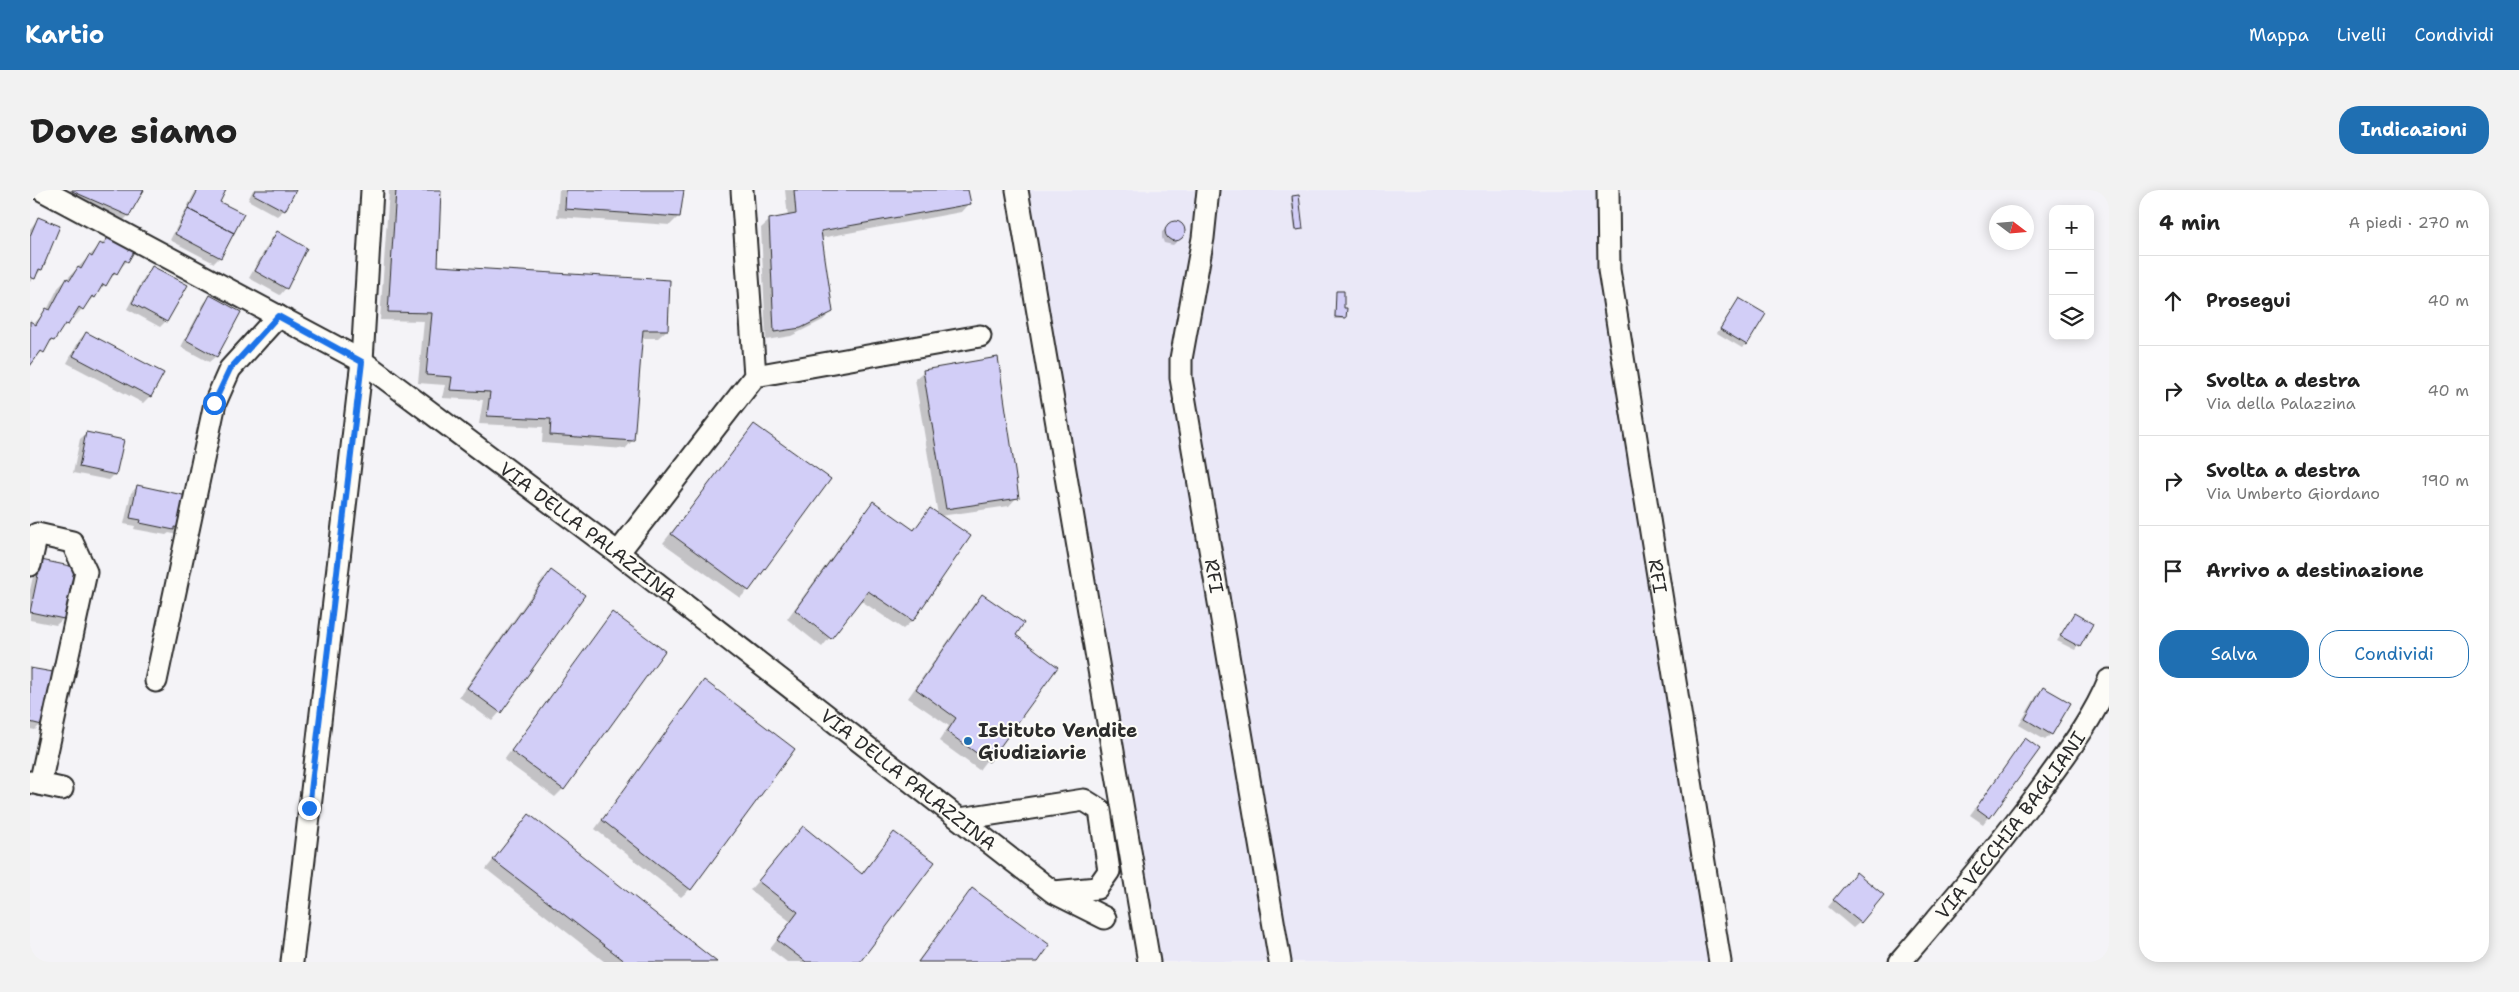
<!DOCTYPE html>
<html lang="it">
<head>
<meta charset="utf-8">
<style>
	body { margin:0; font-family:"Shantell Sans",sans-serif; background:#f2f2f2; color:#222 }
	.controls { position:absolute; right:15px; top:15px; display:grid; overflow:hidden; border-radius:10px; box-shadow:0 2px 12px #0003 }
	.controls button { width:45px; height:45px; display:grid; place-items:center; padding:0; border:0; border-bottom:1px solid #e0e0e0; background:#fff; color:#222; font:25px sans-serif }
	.compass { position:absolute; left:1959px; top:15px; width:45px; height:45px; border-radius:50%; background:#fff; box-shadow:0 2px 12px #0003; rotate:106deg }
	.stop { position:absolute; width:15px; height:15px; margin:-11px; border:4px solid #1a73e8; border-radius:50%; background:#fff }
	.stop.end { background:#1a73e8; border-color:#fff; box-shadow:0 1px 5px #0008 }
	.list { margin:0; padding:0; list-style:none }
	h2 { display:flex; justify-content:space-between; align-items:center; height:65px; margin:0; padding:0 20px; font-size:21px }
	h2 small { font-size:16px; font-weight:400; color:#767676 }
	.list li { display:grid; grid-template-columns:32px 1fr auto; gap:15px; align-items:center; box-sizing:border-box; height:90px; padding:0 20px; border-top:1px solid #e0e0e0 }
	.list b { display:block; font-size:19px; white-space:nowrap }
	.list p { margin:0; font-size:16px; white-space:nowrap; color:#767676 }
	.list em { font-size:16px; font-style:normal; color:#767676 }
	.actions { display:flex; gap:10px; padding:15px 20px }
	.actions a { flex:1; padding:11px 0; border:1px solid #1f6fb2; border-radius:20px; text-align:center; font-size:18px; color:#1f6fb2 }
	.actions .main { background:#1f6fb2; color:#fff }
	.icon { flex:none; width:28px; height:28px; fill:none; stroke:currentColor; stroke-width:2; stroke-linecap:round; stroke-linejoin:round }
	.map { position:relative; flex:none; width:2079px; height:772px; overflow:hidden; border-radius:20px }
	header { display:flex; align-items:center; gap:30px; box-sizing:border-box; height:70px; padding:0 25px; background:#1f6fb2; color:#fff }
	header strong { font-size:24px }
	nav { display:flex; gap:28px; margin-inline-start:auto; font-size:18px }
	.intro { display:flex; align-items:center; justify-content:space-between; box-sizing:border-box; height:120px; padding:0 30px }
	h1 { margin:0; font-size:35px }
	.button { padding:12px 22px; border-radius:20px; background:#1f6fb2; color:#fff; font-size:18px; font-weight:700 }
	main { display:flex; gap:30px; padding:0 30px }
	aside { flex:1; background:#fff; border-radius:20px; box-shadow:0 2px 12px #0003 }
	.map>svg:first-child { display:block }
	.built { fill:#eae8f7 }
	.shadow { fill:#0003 }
	.building { fill:#d2cef7; stroke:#2b2b2b }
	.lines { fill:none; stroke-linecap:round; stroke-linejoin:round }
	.minor-casing { stroke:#2b2b2b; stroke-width:25 }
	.minor { stroke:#fdfcf7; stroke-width:21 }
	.route { stroke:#1a73e8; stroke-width:6 }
	.poi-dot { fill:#1f6fb2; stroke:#fdfcf7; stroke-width:2 }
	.labels { text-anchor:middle; stroke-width:4; stroke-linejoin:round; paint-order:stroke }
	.street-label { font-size:19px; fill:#2b2b2b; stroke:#fdfcf7 }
	.poi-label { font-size:19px; font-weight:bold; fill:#2b2b2b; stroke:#fdfcf7; text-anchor:start }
</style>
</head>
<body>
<header>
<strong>Kartio</strong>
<nav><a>Mappa</a><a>Livelli</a><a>Condividi</a></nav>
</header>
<div class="intro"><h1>Dove siamo</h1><a class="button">Indicazioni</a></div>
<main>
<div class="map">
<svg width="2079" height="772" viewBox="0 0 2079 772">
	<rect width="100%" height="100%" fill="#f4f3f7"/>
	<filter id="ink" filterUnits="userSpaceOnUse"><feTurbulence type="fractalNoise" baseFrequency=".02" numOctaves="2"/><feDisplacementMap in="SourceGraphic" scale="10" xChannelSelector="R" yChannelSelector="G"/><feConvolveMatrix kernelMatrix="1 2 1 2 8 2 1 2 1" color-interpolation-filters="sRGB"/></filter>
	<g filter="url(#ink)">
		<path class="built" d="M981,0H1573L1700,772H1113Z"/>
		<path class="shadow" d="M40,0H113L98,26L92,32L37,7Z
			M166,0H195L188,12L190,67L184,73L140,50Z
			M223,0H263L254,20L247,26L218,10Z
			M359,0H410L407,78L637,140L628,148H612L603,250L595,259L512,253L513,237L449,234L453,210L412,208L415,195L388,193L394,131L350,130Z
			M529,0H652L649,26L640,35L527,27Z
			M755,0H937L939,13L931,22L791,48L802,121L793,130L761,146L736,150L731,38L740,30L758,27Z
			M1262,7L1271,38L1270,40L1265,41L1261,9Z
			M8,29L28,37L11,80L0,92V39Z
			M1144,32L1150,34L1154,38L1152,47L1143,55L1134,53L1132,48V42Z
			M247,43L256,98L250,105L219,88L241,49Z
			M81,44L97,71L52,119L44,128L42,127L0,175V133L3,135L17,120L28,98Z
			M122,78L136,131L130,137L97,119L116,84Z
			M1307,102L1315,127L1313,129H1304Z
			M180,107L186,166L179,172L151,157L174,113Z
			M1709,109L1716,154L1712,158L1687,143Z
			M56,143L132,183L120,206L113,213L37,173L50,149Z
			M894,181L987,307L979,316L910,326L939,347L882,431L873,439L830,410L792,457L757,429L835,321L844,312L882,341L901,320L908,325L885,189Z
			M724,236L718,400L710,408L633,353Z
			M57,243L85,284L79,290L43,283L50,249Z
			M107,297L155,339L148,345L139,343L136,345L104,339L105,336L94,334L101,303Z
			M5,378H44L33,429L26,435L0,430V400Z
			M521,382L470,522L462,531L429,507L512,390Z
			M952,406L984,446L1027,477L949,580L909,551L919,536L878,508L944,414Z
			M582,424L533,599L525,607L474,570Z
			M2044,425L2061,434L2045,460L2027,451Z
			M0,479L11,534L5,540L0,539Z
			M674,492L660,699L651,707L565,639Z
			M2013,498L2021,544L2015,550L1989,535L2007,505Z
			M1995,550L2008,559L1953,634L1940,625Z
			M499,626L685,772H575L456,679Z
			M773,638L831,684L864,644L828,772H757L740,759L761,732L720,700Z
			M1820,690L1830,732L1823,738L1798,717Z
			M942,700L1006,772H887Z"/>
		<path class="building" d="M114,0L99,26L42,1V0Z
			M168,0H196L190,12L214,24L204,43L158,19Z
			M225,0H266L255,21L223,4Z
			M366,0H411L408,76L640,90L638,140H613L604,251L520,245L521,229L457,226L460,202L420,200L422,187L396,185L402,123L358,122Z
			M536,0H654L650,27L535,19Z
			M764,0H938L941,14L791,41L803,122L771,138L744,142L739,29L766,24Z
			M1269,5L1273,39L1266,40L1262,6Z
			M158,19L204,43L191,68L145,44Z
			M8,27L30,36L12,80L9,79L5,89L0,87V46Z
			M1135 41a10 10 0 1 1 20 0a10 10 0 1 1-20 0Z
			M247,41L277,58L257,99L225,81Z
			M81,43L106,58L98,72L95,70L87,84L84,82L76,96L73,94L65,108L62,106L53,120L49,117L38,135L35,134L24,151L21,150L14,163L11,161L0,176V131L6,135L16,118L20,120L37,88L40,90L48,77L51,79L59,65L62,67L70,53L73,55Z
			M122,76L158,95L137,132L102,113Z
			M1306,101H1314V118H1317L1316,128L1305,127Z
			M180,105L211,122L187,167L156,150Z
			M1709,108L1736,124L1717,155L1690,139Z
			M56,142L134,183L121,207L43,166Z
			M968,167L989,308L916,319L893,180Z
			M724,234L801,289L719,401L641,344Z
			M56,242L94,250L86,285L49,277Z
			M107,295L162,307L156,339L144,337V340L110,333L111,330L100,328Z
			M843,311L884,340L900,318L941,346L883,431L838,401L801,449L765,420Z
			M11,370L45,377L34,429L0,422Z
			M521,380L555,405L471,523L437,498Z
			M952,404L994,433L986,445L1028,477L959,572L917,542L926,528L886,499Z
			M582,422L635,461L534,600L481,561Z
			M2044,423L2063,434L2050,457L2030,446Z
			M0,478L23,482L12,535L0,532Z
			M674,490L765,559L661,700L572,630Z
			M2013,497L2041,513L2022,545L1995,529Z
			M1995,548L2010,559L1960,628L1946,618Z
			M499,624L687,772H596L463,670Z
			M773,636L832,684L864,642L905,672L830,772H776L747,750L768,722L728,691Z
			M1826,682L1854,705L1831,733L1803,710Z
			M942,698L1020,755L1008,772H888Z"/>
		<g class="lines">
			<defs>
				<g id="minor">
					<path id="s1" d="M12,0L332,171L588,363L1023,702L1075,728"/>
					<path d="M987,0L1119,772"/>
					<path id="s2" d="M1178,0L1173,48L1151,169V188L1250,772"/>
					<path id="s3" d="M1578,0L1579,80L1690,772"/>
					<path d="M725,186L950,146"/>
					<path d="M588,363L725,186L712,0"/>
					<path d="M0,375L7,344L42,352L56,382L10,594"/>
					<path d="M126,491L185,213L200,179L248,126"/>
					<path d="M0,592L32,599"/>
					<path d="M930,629L1054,610L1070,620L1079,681L1067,698L1024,702"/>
					<path d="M262,772L332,171L342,0"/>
					<path id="s4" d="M1870,772C1920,714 1970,655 2015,593C2039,560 2064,527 2079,490"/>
				</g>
			</defs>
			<use href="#minor" class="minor-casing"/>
			<use href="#minor" class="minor"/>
		</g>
	</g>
	<g class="lines" filter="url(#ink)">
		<path class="route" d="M184,213L200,179L248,126L332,172L279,618"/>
	</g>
	<circle class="poi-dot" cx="938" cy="551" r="5"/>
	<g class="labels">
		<g class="street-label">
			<text dy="7" stroke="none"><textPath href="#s1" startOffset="646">VIA DELLA PALAZZINA</textPath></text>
			<text dy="7" stroke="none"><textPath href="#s2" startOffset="391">RFI</textPath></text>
			<text dy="7" stroke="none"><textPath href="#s3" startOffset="390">RFI</textPath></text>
			<text dy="7" stroke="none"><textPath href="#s1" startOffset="1051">VIA DELLA PALAZZINA</textPath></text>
			<text dy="7" stroke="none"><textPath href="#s4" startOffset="176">VIA VECCHIA BAGLIANI</textPath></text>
		</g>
		<g class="poi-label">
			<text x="948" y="547">Istituto Vendite<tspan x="948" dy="22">Giudiziarie</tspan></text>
		</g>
	</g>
</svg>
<div class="controls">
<button>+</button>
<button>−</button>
<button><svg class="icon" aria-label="layers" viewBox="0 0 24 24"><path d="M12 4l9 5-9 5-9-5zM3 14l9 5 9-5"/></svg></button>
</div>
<svg class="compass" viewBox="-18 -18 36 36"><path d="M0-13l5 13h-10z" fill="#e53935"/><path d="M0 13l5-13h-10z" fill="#767676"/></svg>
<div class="stop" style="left:184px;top:213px"></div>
<div class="stop end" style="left:279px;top:618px"></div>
</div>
<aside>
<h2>4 min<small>A piedi · 270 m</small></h2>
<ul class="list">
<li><svg class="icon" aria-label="ahead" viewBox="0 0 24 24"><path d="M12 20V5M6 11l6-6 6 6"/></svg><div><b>Prosegui</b></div><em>40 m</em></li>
<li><svg class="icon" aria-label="right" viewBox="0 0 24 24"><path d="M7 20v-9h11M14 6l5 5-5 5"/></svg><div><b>Svolta a destra</b><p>Via della Palazzina</p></div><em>40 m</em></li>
<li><svg class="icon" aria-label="right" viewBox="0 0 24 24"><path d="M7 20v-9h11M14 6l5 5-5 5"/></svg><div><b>Svolta a destra</b><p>Via Umberto Giordano</p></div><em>190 m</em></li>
<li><svg class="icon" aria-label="arrive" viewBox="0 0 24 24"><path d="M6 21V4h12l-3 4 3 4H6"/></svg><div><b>Arrivo a destinazione</b></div></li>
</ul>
<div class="actions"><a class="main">Salva</a><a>Condividi</a></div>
</aside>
</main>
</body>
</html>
